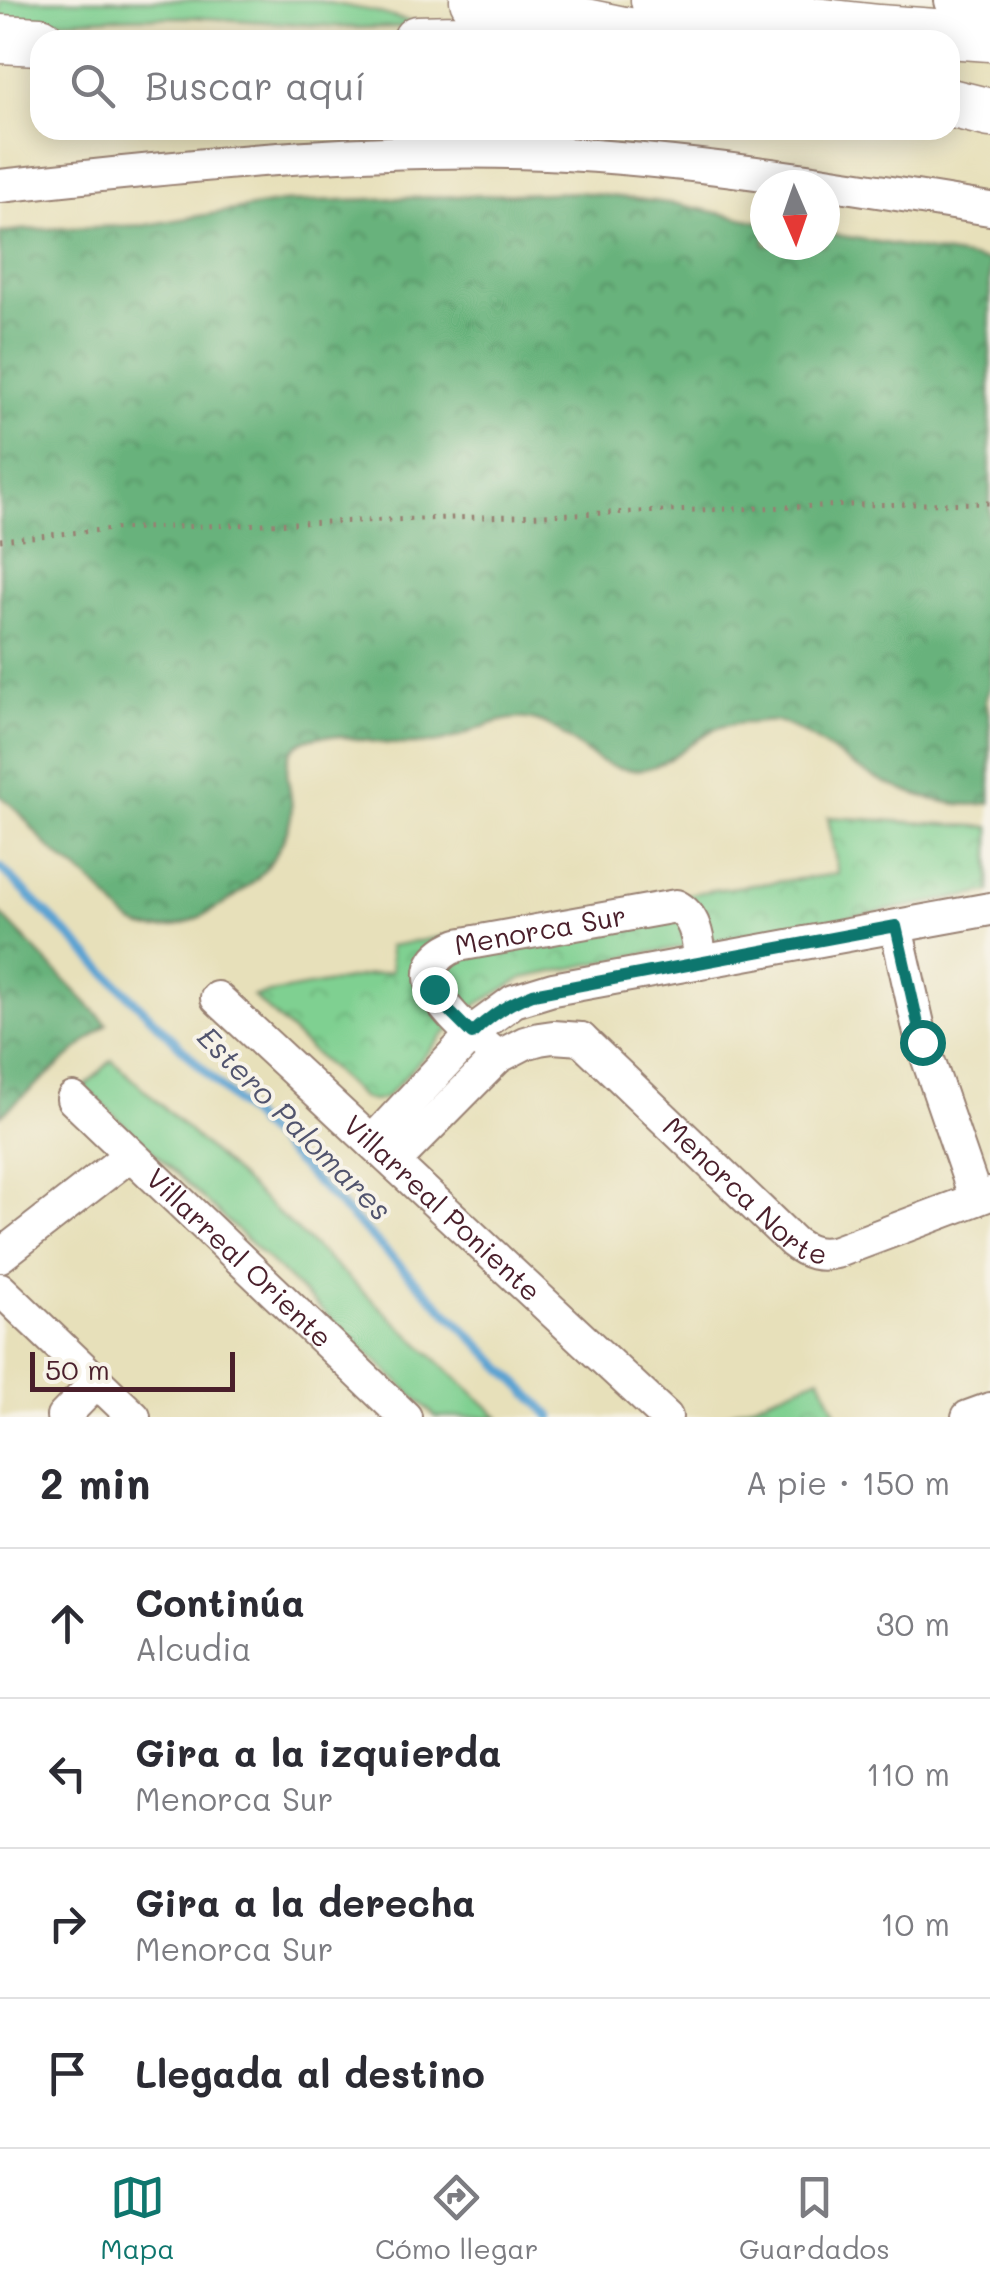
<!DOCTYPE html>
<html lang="es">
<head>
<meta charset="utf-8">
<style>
	body { margin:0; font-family:Mali,sans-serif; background:#f7f7f7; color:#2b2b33 }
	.compass { position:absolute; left:750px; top:170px; width:90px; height:90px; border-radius:50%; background:#fff; box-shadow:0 5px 25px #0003; rotate:178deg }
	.scale { position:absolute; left:30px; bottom:25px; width:205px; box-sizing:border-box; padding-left:10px; border:5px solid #4a1f2b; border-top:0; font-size:28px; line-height:35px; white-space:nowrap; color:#4a1f2b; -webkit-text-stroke:8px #f7f3e8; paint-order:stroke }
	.stop { position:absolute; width:30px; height:30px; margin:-22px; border:8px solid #0f766e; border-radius:50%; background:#fff }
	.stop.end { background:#0f766e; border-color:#fff; box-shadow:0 2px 10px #0008 }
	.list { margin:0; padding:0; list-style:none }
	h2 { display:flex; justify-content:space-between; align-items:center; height:130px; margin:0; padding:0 40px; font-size:42px }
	h2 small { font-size:32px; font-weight:400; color:#7c7c81 }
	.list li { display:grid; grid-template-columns:65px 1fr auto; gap:30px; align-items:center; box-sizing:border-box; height:150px; padding:0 40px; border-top:2px solid #e1e1e2 }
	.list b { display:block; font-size:38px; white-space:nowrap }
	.list p { margin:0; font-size:32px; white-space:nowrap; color:#7c7c81 }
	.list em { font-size:32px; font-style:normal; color:#7c7c81 }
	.icon { flex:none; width:55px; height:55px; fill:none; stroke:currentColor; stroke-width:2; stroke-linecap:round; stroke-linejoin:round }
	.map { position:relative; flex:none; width:990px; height:1417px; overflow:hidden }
	.search { position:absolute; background:#fff; box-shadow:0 5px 25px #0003; left:30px; right:30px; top:30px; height:110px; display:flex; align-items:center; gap:25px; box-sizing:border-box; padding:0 35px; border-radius:30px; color:#7c7c81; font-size:38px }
	.sheet { height:730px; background:#fff }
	nav { display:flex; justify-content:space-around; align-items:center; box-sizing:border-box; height:140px; border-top:2px solid #e1e1e2; background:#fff; font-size:28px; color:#7c7c81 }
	nav a { display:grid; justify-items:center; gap:5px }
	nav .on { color:#0f766e }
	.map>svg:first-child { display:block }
	.green { fill:#7fd091; stroke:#64785e; stroke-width:2.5 }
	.forest { fill:url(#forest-crowns); stroke:#586853; stroke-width:2.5 }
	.park { fill:url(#park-crowns); stroke:#64785e; stroke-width:2.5 }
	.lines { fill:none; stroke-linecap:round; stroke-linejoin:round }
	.stream { stroke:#5ca3d2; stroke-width:9 }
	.minor-casing { stroke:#988072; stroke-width:36 }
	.major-casing { stroke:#988072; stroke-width:44 }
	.highway-casing { stroke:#988072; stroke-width:51 }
	.path { stroke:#988072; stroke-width:5; stroke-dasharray:2.5 8; stroke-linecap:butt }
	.minor { stroke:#fff; stroke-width:32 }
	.major { stroke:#fff; stroke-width:40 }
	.highway { stroke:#fff; stroke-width:48 }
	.route { stroke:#0f766e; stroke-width:12 }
	.labels { text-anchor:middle; stroke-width:8; stroke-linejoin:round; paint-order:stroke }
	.street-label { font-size:28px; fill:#4a1f2b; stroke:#f7f3e8 }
	.water-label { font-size:30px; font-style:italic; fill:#51546e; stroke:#f7f3e8 }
</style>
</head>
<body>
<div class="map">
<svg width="990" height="1417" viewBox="0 0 990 1417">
	<defs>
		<pattern id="forest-crowns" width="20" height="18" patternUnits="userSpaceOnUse" patternTransform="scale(2.5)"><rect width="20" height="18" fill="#67b27b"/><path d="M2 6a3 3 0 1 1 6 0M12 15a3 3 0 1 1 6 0" fill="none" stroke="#579065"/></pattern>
		<pattern id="park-crowns" width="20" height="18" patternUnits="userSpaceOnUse" patternTransform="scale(2.5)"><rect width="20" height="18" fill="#7fd091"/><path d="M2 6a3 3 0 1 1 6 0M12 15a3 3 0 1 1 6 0" fill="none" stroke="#6fb27d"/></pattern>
	</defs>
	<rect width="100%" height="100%" fill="#f7f3e8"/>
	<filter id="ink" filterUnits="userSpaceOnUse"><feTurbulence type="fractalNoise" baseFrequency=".01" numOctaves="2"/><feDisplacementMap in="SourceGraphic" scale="20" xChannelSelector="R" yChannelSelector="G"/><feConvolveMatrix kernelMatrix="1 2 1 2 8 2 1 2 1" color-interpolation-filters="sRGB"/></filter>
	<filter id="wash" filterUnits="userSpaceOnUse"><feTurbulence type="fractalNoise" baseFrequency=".0048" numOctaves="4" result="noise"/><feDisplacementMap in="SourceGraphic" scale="40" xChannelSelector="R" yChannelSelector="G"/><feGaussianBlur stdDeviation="2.25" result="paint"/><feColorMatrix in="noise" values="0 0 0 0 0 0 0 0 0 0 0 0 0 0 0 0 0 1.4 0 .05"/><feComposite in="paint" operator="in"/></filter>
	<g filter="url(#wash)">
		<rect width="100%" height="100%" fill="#e7e0ba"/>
		<path class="green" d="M0,0H314L373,11L424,26L358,28L188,17L113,18L3,24L0,22Z
			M112,1060L499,1417H436L84,1087Z"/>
		<path class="forest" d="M578,192L677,204L765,223V245H825V233L990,261V684L986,700L990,724V803C949,811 889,788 854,766C831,751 808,733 782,723C773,720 762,722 752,723C739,723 727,724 715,729C689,741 666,770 635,770C587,770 569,725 527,719C493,715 464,740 432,743C420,744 406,745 394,744C371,743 350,736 327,736C312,736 294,742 289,757C283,775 295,798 291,817C286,840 271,866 253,882C227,905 165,945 131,922C117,912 106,895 94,884C77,868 56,857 42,840C26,821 21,811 0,796V233L20,230L146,225L282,202Z
			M0,913L107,1024L0,1116Z"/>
		<path class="park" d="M828,817L990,827V892L627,957L523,978L478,1004L445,1034L386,1097C375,1103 369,1102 359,1095L253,996L392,971L389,946L707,891L838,874Z
			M820,1377L838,1417H721Z"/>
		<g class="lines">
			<path class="stream" d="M0,867L552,1417"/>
		</g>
	</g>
	<g filter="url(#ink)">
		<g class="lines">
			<defs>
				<g id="minor">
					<path d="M0,186C181,166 363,146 546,153C695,160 842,185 990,209"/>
					<path d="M896,927L922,1042L976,1199"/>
					<path id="s1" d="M217,998L666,1417"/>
					<path id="s2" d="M581,1039L793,1242C807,1253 819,1256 836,1252L990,1194"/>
					<path id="s3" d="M498,1057C470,1032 389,973 458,945L676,906C697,917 698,941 701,963"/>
					<path id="s4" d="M73,1099L405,1417"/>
					<path d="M372,1142L480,1026L514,1001L553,989L990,909"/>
					<path d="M394,1162L498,1057L525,1043L539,1039L553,1037L581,1039"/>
					<path d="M0,1256L130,1155"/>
					<path d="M0,1289L134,1417"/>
					<path d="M63,1417L97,1382"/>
					<path d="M968,1417L990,1409"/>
				</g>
				<path id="major" d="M955,0L990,7"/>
				<path id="highway" d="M474,0L667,40
					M655,0L733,16
					M702,10L879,29L990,37
					M0,39L40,41
					M417,40L495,38L552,40
					M950,103L990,113"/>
			</defs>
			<use href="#minor" class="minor-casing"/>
			<use href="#major" class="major-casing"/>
			<use href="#highway" class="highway-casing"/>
			<path class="path" d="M0,540L111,529L852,505L990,503"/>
			<use href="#minor" class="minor"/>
			<use href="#major" class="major"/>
			<use href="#highway" class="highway"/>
		</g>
	</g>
	<g class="lines" filter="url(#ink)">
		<path class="route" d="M434,989L444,1006L472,1034C490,1015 509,1003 533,994L896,926L922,1042"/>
	</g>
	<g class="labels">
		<g class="street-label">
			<text dy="10" stroke="none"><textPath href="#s3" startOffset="235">Menorca Sur</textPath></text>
			<text dy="10" stroke="none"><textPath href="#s2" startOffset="225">Menorca Norte</textPath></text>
			<text dy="10" stroke="none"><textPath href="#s1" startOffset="308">Villarreal Poniente</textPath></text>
			<text dy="10" stroke="none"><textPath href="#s4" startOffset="230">Villarreal Oriente</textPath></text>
		</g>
		<g class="water-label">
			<text transform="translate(294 1124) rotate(45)" y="10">Estero Palomares</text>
		</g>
	</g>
</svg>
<svg class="compass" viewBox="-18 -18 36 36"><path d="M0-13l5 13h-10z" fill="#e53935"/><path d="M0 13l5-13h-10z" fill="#7c7c81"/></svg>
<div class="scale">50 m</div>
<div class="stop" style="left:922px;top:1042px"></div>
<div class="stop end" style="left:434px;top:989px"></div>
<div class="search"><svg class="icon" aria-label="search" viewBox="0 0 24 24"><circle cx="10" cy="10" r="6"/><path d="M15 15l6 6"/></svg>Buscar aquí</div>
</div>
<section class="sheet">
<h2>2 min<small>A pie · 150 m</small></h2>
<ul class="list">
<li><svg class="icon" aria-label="ahead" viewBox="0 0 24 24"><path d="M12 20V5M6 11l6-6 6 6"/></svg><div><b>Continúa</b><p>Alcudia</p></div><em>30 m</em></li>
<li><svg class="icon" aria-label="left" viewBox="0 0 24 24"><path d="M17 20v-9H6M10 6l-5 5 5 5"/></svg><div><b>Gira a la izquierda</b><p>Menorca Sur</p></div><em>110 m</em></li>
<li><svg class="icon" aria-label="right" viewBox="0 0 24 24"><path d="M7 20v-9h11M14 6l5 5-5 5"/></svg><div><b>Gira a la derecha</b><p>Menorca Sur</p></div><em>10 m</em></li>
<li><svg class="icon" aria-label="arrive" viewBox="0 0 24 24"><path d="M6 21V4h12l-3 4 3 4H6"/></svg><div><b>Llegada al destino</b></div></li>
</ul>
</section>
<nav>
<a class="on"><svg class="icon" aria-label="map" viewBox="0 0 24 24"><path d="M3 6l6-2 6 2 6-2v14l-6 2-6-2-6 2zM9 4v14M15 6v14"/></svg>Mapa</a>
<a><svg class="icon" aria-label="directions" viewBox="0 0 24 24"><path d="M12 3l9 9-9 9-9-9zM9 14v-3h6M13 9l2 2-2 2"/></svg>Cómo llegar</a>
<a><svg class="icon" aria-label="saved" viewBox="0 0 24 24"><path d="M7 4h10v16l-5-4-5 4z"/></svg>Guardados</a>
</nav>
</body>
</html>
